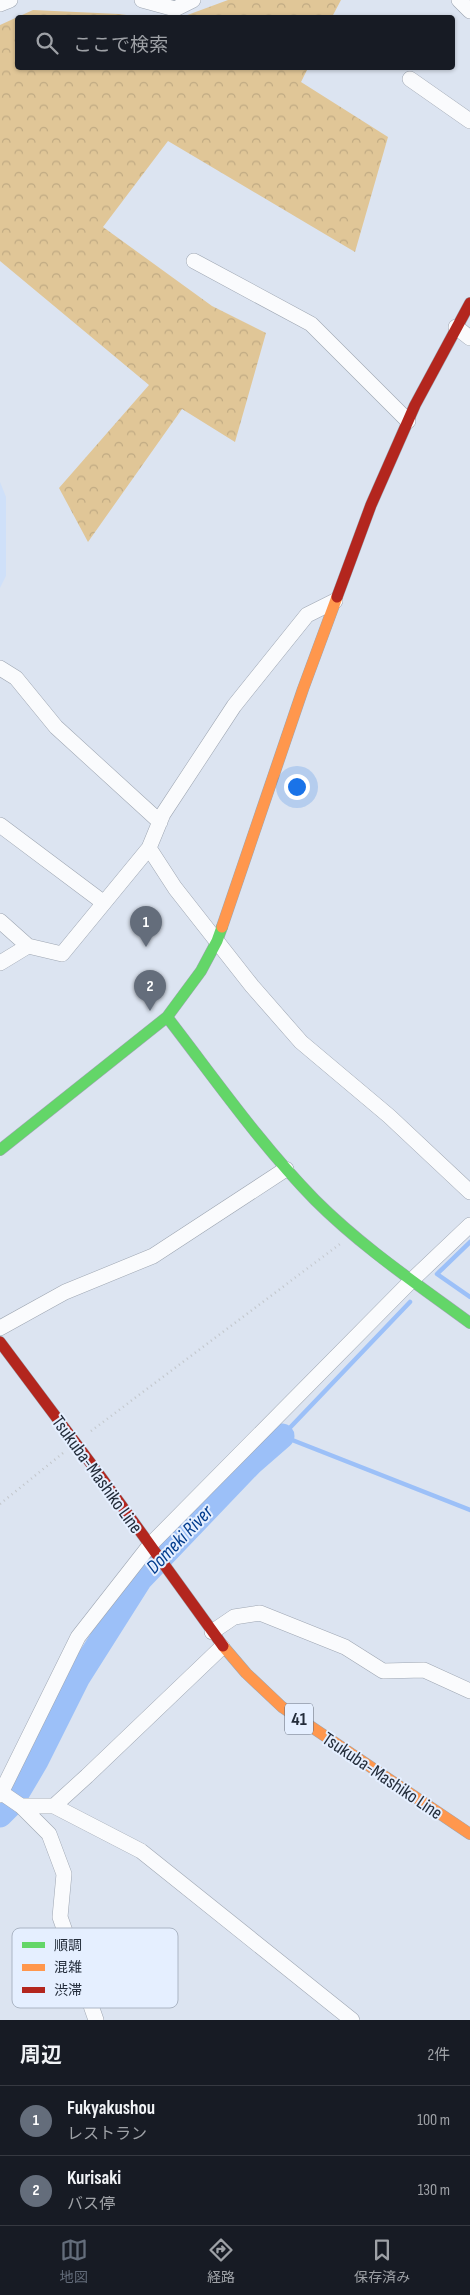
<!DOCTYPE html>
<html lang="ja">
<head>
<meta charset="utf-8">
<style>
	body { margin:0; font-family:"Sofia Sans Condensed","Noto Sans JP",sans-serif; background:#20242c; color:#f1f3f6 }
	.you { position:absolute; left:296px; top:786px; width:18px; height:18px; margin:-12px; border:4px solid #fff; border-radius:50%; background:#1a73e8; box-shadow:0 0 0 8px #1a73e833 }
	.badge { display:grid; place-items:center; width:32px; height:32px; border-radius:50%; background:#646d7b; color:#fff; font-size:16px; font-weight:700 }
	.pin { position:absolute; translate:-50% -41px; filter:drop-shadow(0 1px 2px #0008) }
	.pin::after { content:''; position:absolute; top:26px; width:18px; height:15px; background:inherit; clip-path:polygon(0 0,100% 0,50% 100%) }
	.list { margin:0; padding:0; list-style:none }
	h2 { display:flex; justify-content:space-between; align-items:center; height:65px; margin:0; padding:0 20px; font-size:21px }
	h2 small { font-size:16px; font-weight:400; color:#9ea1a6 }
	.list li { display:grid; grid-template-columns:32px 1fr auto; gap:15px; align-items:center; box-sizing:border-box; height:70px; padding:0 20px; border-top:1px solid #363941 }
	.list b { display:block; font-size:19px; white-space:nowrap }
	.list p { margin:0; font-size:16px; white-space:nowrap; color:#9ea1a6 }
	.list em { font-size:16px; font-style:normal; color:#9ea1a6 }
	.icon { flex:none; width:28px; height:28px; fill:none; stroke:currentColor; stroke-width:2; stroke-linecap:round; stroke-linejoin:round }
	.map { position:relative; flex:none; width:470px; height:2020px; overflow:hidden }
	.search { position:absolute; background:#171b24; box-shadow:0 1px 4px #0004; left:15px; right:15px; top:15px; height:55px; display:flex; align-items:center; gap:12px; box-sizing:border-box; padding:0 18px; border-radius:5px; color:#9ea1a6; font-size:19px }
	.sheet { height:205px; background:#171b24 }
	nav { display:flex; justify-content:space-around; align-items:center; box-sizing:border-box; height:70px; border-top:1px solid #363941; background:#171b24; font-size:14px; color:#9ea1a6 }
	nav a { display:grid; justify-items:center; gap:2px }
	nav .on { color:#646d7b }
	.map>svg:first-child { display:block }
	.built { fill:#cfe0f9 }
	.forest { fill:url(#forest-crowns) }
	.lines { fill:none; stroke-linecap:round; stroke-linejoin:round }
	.stream { stroke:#9cc0f8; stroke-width:4.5 }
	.river { stroke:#9cc0f8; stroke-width:25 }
	.street-casing { stroke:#9ea6b2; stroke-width:16 }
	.fast-casing { stroke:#9ea6b2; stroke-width:12 }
	.slow-casing { stroke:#9ea6b2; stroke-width:12 }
	.jam-casing { stroke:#9ea6b2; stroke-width:12 }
	.path { stroke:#c2c6cb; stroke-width:2.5; stroke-dasharray:1 4; stroke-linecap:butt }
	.street { stroke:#fafbfd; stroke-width:15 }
	.fast { stroke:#63d668; stroke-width:11 }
	.slow { stroke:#ff974d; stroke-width:11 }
	.jam { stroke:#b3261e; stroke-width:11 }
	.labels { text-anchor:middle; stroke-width:4; stroke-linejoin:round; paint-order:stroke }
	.shield { fill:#e5efff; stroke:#5e6776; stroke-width:1 }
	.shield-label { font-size:18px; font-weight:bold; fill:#242d3b }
	.street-label { font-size:19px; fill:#242d3b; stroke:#e5efff }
	.water-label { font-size:20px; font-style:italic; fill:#043e8f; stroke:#e5efff }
	.key { fill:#e5efff; stroke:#abb5c4; stroke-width:1 }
	.key-label { font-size:14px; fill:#242d3b }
</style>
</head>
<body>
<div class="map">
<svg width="470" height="2020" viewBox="0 0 470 2020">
	<defs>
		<pattern id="forest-crowns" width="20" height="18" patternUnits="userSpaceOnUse" patternTransform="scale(1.25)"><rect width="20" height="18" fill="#e0c697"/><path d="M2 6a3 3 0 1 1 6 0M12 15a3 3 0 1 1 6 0" fill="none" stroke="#c0aa83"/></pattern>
	</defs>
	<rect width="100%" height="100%" fill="#dce4f1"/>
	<path class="built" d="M0,482L6,497V576L0,588Z"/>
	<path class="forest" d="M228,0H341L332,17H182Z
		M33,10L119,14L142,17L18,18V68H308L301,82L388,137L355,252L168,141L103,227L212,306L266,333L235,442L182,409L88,542L59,488L149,385L0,261V25Z"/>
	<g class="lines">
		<path class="stream" d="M470,1242L437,1274L470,1297
			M410,1302L282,1436L470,1510"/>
		<path class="river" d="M0,1815L10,1805L36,1761L78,1677L140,1579L251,1463L282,1436"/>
		<defs>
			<path id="street" d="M142,0L175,9L193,0
				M459,0L470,11
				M0,4L10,0
				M410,79L470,121
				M194,261L311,324L408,421
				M456,327L470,338
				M0,668L16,678L56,727L160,822
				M0,825L104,903
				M149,848L175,888L252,986L301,1042L389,1116L470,1192
				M0,921L28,946
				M0,963L28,946L62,954L149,848L163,814L234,706L307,615L335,601
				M0,1328L65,1292L153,1256L286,1169
				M212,1632L234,1617L260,1613L345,1647L383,1671L424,1670L470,1691
				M2,1793L21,1806H54L141,1851L352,2020
				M0,1795L78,1637L150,1545L412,1280L470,1225
				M21,1806L49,1834L64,1874L60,1917L96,2020
				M54,1806L87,1776L222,1647"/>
			<path id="fast" d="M167,1017C215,1079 260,1144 315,1200C362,1247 417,1284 470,1323
				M0,1150L167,1017L201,971L217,941L222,927"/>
			<path id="slow" d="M222,927L303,689L337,597
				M223,1646L246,1673L282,1707L470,1834"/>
			<path id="jam" d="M337,597L371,505L415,405L470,303
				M0,1342L98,1473L223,1646"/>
		</defs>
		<use href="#street" class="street-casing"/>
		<use href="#fast" class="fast-casing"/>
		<use href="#slow" class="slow-casing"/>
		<use href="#jam" class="jam-casing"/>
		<path class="path" d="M91,1431L340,1244
			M0,1504L63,1453"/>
		<use href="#street" class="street"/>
		<use href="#fast" class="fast"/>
		<use href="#slow" class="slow"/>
		<use href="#jam" class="jam"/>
	</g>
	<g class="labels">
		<rect class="shield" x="285" y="1703.5" width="28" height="31" rx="4"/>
		<g class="shield-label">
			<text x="299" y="1725">41</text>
		</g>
		<g class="street-label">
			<text transform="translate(98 1474) rotate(54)" y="7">Tsukuba-Mashiko Line</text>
			<text transform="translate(383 1775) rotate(34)" y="7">Tsukuba-Mashiko Line</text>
		</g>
		<g class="water-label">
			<text transform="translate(179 1539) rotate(-46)" y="7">Domeki River</text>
		</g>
	</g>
	<rect x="12" y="1928" width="166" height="80" rx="8" class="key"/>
	<rect x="22" y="1942" width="23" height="6" fill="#63d668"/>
	<rect x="22" y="1964" width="23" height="7" fill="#ff974d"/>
	<rect x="22" y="1987" width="23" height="6" fill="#b3261e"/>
	<g class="key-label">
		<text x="54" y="1950">順調</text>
		<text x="54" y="1972">混雑</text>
		<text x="54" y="1995">渋滞</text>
	</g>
</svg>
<div class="you"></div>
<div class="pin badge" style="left:146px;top:947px">1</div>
<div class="pin badge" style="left:150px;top:1011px">2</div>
<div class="search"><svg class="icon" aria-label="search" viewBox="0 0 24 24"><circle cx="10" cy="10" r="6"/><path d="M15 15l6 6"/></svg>ここで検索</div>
</div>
<section class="sheet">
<h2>周辺<small>2件</small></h2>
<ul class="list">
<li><span class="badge">1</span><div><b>Fukyakushou</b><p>レストラン</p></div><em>100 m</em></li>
<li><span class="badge">2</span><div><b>Kurisaki</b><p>バス停</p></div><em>130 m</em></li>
</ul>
</section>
<nav>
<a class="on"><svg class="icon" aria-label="map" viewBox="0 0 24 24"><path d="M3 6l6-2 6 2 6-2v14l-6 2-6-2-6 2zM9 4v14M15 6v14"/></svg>地図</a>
<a><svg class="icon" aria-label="directions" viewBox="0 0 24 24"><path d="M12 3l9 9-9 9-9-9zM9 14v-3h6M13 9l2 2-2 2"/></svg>経路</a>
<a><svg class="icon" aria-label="saved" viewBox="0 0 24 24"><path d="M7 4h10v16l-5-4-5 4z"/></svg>保存済み</a>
</nav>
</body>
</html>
